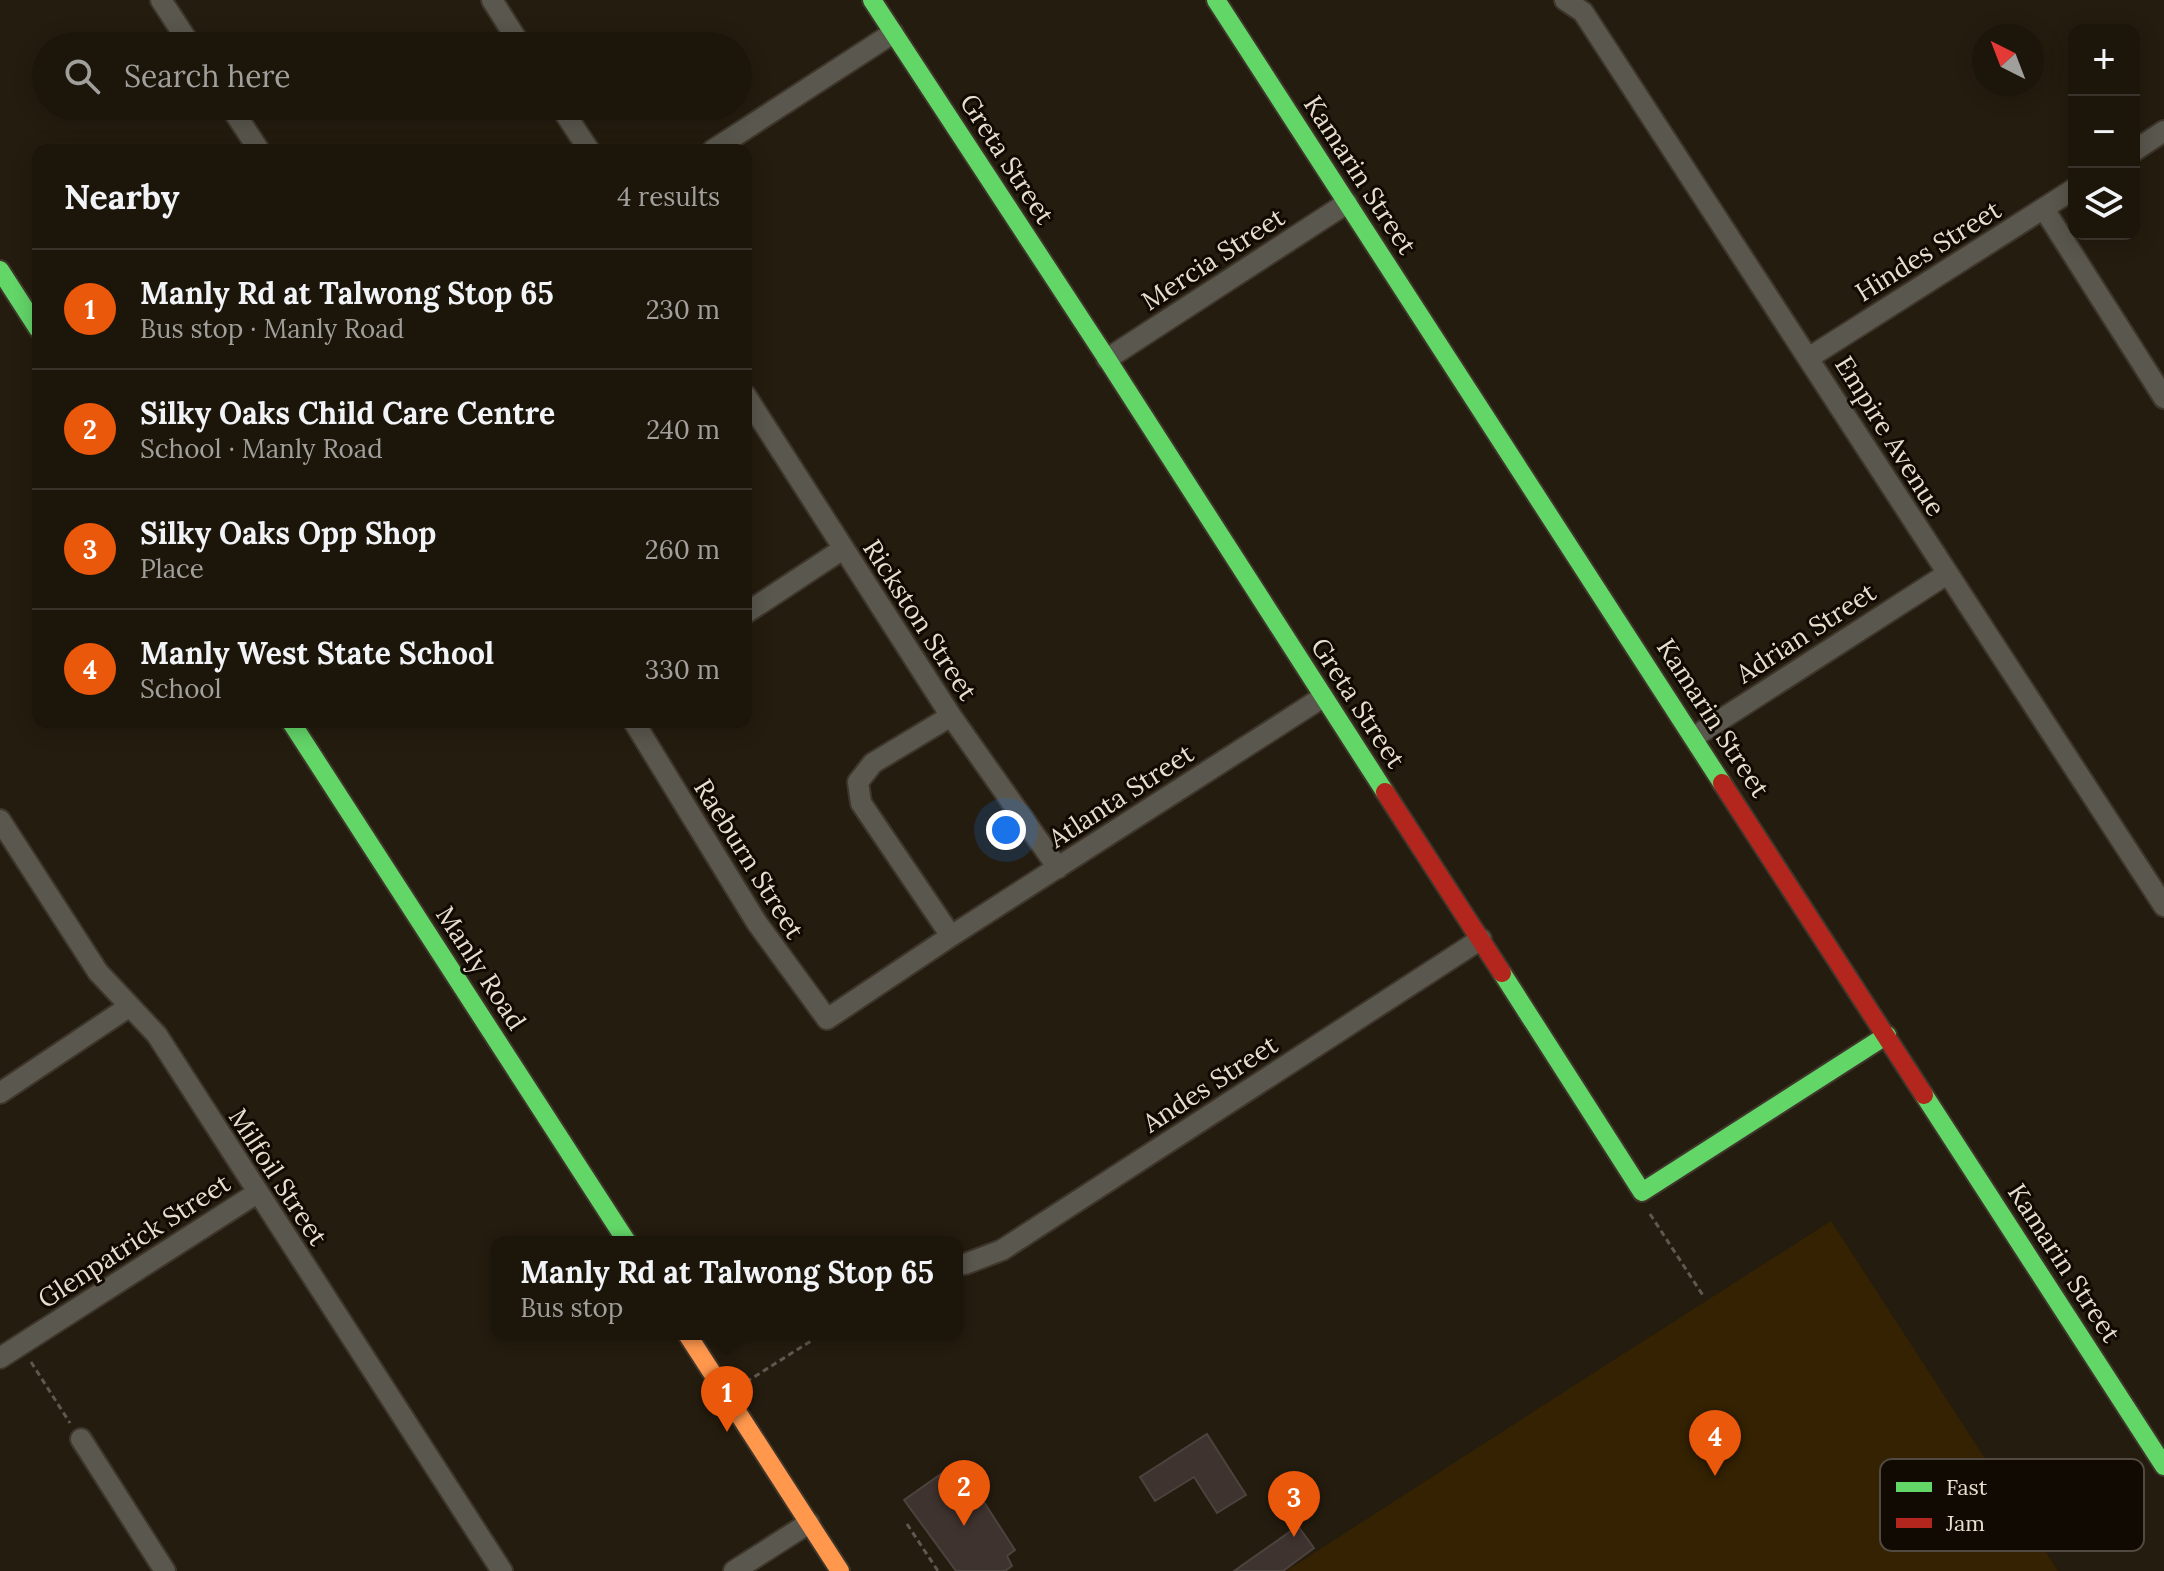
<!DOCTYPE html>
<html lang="en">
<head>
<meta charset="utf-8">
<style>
	body { margin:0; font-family:Lora,serif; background:#241e13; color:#f1f3f6 }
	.controls { position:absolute; right:24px; top:24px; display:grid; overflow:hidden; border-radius:16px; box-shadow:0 4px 20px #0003 }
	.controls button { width:72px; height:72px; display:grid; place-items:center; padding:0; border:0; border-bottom:2px solid #39342b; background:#1b150a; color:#f1f3f6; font:40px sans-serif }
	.compass { position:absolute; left:1972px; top:24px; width:72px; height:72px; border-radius:50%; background:#1b150a; box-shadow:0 4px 20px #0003; rotate:318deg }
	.you { position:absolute; left:1006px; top:830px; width:28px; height:28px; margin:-20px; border:6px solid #fff; border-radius:50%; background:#1a73e8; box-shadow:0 0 0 12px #1a73e833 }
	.badge { display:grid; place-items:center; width:52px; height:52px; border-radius:50%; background:#ea580c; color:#fff; font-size:26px; font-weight:700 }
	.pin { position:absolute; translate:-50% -66px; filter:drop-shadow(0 2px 4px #0008) }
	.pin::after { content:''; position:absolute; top:42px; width:28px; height:24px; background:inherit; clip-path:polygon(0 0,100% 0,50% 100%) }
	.popup { position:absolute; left:491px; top:1236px; width:472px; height:104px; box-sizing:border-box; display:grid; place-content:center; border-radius:16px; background:#1b150a; filter:drop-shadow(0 2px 6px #0005); font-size:26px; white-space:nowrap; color:#a09f9c }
	.popup b { font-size:30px; color:#f1f3f6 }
	.popup::after { content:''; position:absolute; left:50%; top:100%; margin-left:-16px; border:16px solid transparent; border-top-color:#1b150a }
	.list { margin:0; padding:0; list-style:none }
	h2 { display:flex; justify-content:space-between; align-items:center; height:104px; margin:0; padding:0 32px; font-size:34px }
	h2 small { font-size:26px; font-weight:400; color:#a09f9c }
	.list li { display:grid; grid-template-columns:52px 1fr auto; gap:24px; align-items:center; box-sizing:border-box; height:120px; padding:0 32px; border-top:2px solid #39342b }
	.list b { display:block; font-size:30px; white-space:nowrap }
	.list p { margin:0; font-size:26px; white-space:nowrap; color:#a09f9c }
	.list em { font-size:26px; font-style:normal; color:#a09f9c }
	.icon { flex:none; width:44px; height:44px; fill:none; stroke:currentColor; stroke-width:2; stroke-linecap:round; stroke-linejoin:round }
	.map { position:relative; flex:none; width:2164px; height:1571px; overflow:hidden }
	.search { position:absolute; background:#1b150a; box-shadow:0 4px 20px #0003; left:32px; top:32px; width:720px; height:88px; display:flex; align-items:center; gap:20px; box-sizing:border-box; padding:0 28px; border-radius:44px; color:#a09f9c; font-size:30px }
	.panel { position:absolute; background:#1b150a; box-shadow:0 4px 20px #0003; left:32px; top:144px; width:720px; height:584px; border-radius:16px }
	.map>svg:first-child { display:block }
	.built { fill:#342202 }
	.building { fill:#3f332f; stroke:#4c423e; stroke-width:2 }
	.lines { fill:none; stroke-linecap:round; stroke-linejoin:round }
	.street-casing { stroke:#3e362b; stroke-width:24 }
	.fast-casing { stroke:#3e362b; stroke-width:22 }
	.slow-casing { stroke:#3e362b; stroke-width:22 }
	.jam-casing { stroke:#3e362b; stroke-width:22 }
	.path { stroke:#5d5950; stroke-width:3; stroke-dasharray:6 4; stroke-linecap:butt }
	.street { stroke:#5a574e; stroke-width:20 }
	.fast { stroke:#63d668; stroke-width:18 }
	.slow { stroke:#ff974d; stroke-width:18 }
	.jam { stroke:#b3261e; stroke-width:18 }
	.labels { text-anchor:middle; stroke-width:6; stroke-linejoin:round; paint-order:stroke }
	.street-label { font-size:26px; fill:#e8decf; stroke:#100a02 }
	.key { fill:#100a02; stroke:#514a40; stroke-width:2 }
	.key-label { font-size:22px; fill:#e8decf }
</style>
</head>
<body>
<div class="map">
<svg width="2164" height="1571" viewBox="0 0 2164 1571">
	<rect width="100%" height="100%" fill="#241c0e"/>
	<path class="built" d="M1831,1221L2058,1571H1286L1581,1381Z"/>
	<path class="building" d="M1207,1434L1246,1495L1217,1513L1194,1477L1155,1501L1140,1477Z
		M958,1462L1015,1550L1007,1556L1012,1566L1005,1571H956L904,1500Z
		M1298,1526L1314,1548L1283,1571H1234Z"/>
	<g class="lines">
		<defs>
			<path id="street" d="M161,0L191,46
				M492,0L521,46
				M1565,0L1583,12L2164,906
				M230,106L259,150
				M560,106L589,150
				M713,150L893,33
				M2134,151L2164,131
				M2044,209L2164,398
				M1810,357L2074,189
				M1107,359L1347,203
				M746,396L951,716L1058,868
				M746,613L843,549
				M634,722L757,923L827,1019L951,936L1323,697
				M1694,737L1947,574
				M0,820L98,972L157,1035L502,1571
				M951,936L861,803L858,782L873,763L951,716
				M0,1093L130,1006
				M965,1264L1002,1250L1481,939
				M0,1358L257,1193
				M81,1439L165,1571
				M734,1571L809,1523"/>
			<path id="fast" d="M872,0L1107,359L1385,792
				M1216,0L1722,783
				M0,270L38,329
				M291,722L627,1242
				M1502,973L1642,1192L1887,1035
				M1924,1095L2164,1466"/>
			<path id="slow" d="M687,1334L840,1571"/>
			<path id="jam" d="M1722,783L1924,1095
				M1385,792L1502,973"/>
		</defs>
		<use href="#street" class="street-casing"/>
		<use href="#fast" class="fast-casing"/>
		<use href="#slow" class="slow-casing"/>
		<use href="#jam" class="jam-casing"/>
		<path class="path" d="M1650,1214L1704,1297
			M31,1362L70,1423
			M746,1382L822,1334
			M907,1524L938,1571"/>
		<use href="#street" class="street"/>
		<use href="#fast" class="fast"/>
		<use href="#slow" class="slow"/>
		<use href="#jam" class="jam"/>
	</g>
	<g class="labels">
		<g class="street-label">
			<text transform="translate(1007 159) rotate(57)" y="9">Greta Street</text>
			<text transform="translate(1360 175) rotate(57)" y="9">Kamarin Street</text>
			<text transform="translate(1928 251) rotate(-32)" y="9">Hindes Street</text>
			<text transform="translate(1213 259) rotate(-33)" y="9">Mercia Street</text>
			<text transform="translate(1890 436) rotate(58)" y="9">Empire Avenue</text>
			<text transform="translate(920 620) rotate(57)" y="9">Rickston Street</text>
			<text transform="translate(1806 633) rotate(-33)" y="9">Adrian Street</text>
			<text transform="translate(1358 703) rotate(57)" y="9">Greta Street</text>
			<text transform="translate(1713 718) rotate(57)" y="9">Kamarin Street</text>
			<text transform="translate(1121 796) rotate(-33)" y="9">Atlanta Street</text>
			<text transform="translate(749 859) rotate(58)" y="9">Raeburn Street</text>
			<text transform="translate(481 968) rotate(57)" y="9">Manly Road</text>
			<text transform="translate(1210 1084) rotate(-33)" y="9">Andes Street</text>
			<text transform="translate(278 1177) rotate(57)" y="9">Milfoil Street</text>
			<text transform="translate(134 1241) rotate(-33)" y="9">Glenpatrick Street</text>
			<text transform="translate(2064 1263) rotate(57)" y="9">Kamarin Street</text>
		</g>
	</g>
	<rect x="1880" y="1459" width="264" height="92" rx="12" class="key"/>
	<rect x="1896" y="1482" width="36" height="10" fill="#63d668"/>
	<rect x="1896" y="1518" width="36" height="10" fill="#b3261e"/>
	<g class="key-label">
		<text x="1946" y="1495">Fast</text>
		<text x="1946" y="1531">Jam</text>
	</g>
</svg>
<div class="controls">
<button>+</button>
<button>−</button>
<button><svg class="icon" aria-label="layers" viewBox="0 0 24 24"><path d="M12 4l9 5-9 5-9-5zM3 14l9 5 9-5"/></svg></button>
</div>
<svg class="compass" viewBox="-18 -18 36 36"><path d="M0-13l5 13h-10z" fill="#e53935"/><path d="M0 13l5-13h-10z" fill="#a09f9c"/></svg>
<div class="you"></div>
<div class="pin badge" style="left:727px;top:1432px">1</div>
<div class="popup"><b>Manly Rd at Talwong Stop 65</b>Bus stop</div>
<div class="pin badge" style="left:964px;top:1526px">2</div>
<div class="pin badge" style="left:1294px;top:1537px">3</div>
<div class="pin badge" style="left:1715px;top:1476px">4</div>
<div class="search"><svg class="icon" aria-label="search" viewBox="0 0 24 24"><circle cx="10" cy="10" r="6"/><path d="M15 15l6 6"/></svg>Search here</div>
<section class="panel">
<h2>Nearby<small>4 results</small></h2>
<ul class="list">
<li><span class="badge">1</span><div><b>Manly Rd at Talwong Stop 65</b><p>Bus stop · Manly Road</p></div><em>230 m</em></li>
<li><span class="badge">2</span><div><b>Silky Oaks Child Care Centre</b><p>School · Manly Road</p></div><em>240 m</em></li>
<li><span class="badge">3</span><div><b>Silky Oaks Opp Shop</b><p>Place</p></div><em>260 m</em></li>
<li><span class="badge">4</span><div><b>Manly West State School</b><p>School</p></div><em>330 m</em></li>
</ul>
</section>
</div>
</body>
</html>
